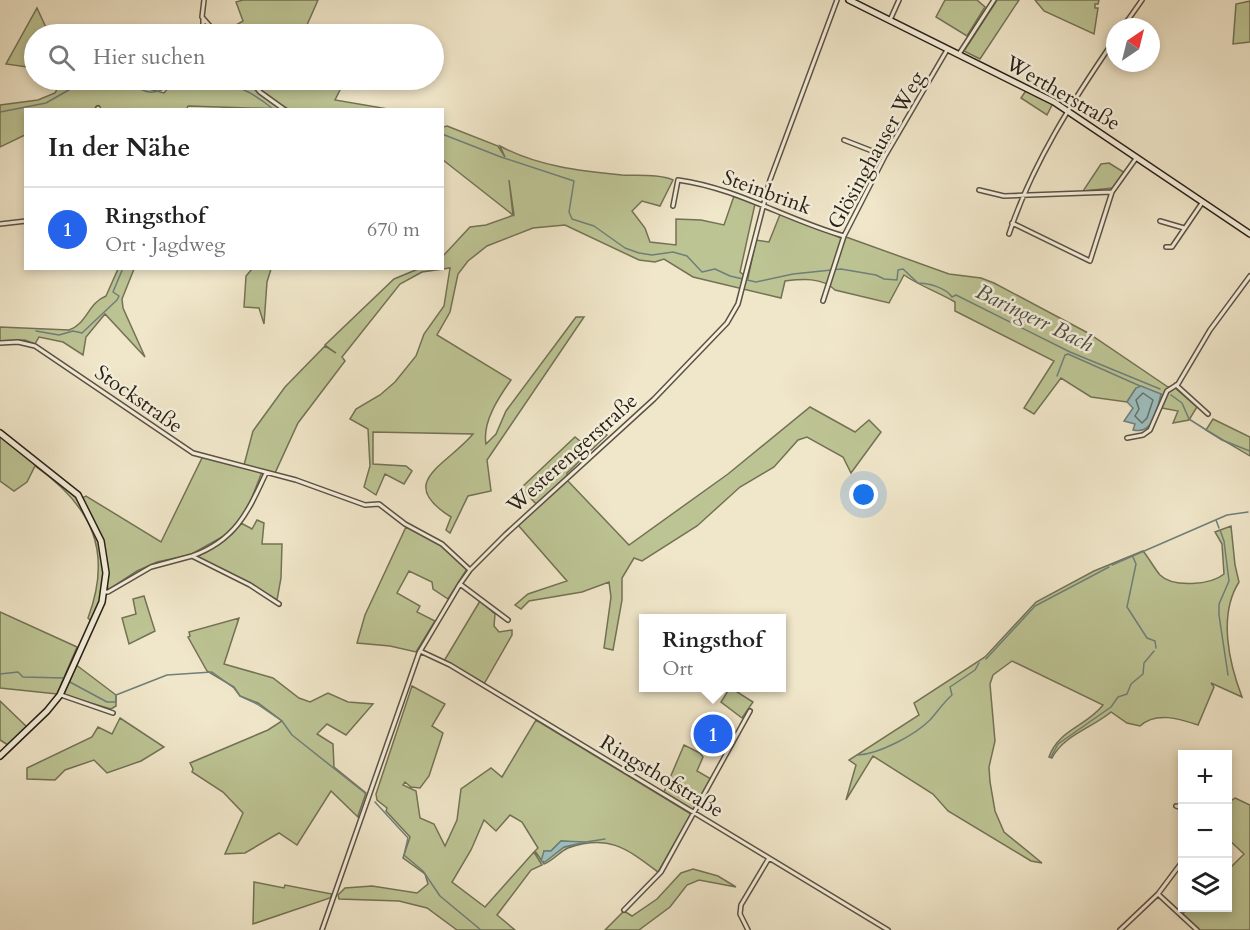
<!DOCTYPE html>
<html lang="de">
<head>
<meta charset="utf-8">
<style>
	body { margin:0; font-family:Cardo,serif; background:#f2f2f2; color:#222 }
	.controls { position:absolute; right:18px; bottom:18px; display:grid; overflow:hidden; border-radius:0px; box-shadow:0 3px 9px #0003 }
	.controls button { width:54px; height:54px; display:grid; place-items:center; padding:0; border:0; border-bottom:2px solid #e0e0e0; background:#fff; color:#222; font:30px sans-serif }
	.compass { position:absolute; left:1106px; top:18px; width:54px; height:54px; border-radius:50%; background:#fff; box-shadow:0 3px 9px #0003; rotate:35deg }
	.you { position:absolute; left:864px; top:495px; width:21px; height:21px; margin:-15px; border:4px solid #fff; border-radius:50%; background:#1a73e8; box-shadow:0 0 0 9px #1a73e833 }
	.badge { display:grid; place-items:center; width:39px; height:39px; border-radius:50%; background:#2563eb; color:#fff; font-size:20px; font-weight:700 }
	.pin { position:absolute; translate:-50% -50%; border:3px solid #fff; box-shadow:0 2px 6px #0006 }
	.popup { position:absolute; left:639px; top:614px; width:147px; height:78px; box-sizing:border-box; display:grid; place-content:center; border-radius:0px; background:#fff; filter:drop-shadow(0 2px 4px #0005); font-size:20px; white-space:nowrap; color:#767676 }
	.popup b { font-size:22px; color:#222 }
	.popup::after { content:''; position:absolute; left:50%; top:100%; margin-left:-12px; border:12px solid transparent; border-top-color:#fff }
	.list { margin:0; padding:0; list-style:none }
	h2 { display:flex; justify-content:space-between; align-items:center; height:78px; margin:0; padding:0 24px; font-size:26px }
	h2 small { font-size:20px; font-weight:400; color:#767676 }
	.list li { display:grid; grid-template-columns:39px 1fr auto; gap:18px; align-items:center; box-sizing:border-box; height:84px; padding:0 24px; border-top:2px solid #e0e0e0 }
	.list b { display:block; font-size:22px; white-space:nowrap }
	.list p { margin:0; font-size:20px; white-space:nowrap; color:#767676 }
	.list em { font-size:20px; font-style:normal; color:#767676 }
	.icon { flex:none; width:33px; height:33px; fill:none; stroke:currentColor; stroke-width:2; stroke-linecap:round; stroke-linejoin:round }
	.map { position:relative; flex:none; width:1250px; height:930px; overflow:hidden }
	.search { position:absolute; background:#fff; box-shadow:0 3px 9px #0003; left:24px; top:24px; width:420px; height:66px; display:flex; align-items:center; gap:15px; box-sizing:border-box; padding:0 21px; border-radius:33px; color:#767676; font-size:22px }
	.panel { position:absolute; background:#fff; box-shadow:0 3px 9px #0003; left:24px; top:108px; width:420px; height:162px; border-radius:0px }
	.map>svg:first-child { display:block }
	.green { fill:#bdc494; stroke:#737256; stroke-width:1.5; fill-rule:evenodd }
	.water { fill:#9dbebe; stroke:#6f7f7b; stroke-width:1.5 }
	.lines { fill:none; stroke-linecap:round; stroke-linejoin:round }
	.shore { stroke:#63706a; stroke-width:1.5 }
	.stream { stroke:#6f7f7b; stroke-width:1.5 }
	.street-casing { stroke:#5b5244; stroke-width:6 }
	.secondary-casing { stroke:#292117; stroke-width:8 }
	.street { stroke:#f5efdc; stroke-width:3 }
	.secondary { stroke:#f5efdc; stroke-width:5 }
	.labels { text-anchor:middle; stroke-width:5; stroke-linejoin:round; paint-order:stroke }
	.street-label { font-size:21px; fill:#292117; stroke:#f5efdc }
	.water-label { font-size:22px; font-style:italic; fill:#4c5049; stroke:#f5efdc }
</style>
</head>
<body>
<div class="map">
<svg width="1250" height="930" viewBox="0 0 1250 930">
	<rect width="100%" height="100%" fill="#f0e6c9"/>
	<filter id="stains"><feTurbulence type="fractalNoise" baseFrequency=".00333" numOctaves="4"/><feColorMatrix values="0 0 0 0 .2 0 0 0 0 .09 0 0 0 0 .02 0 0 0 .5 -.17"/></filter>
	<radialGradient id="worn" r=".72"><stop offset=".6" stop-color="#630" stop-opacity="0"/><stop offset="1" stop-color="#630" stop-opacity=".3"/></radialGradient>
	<path class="green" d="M243,0H318L303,34H229L231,28L243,21L236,2Z
		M945,0H977L985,7L967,36L936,17Z
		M997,0H1019L980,59L964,51Z
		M1035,0H1099L1098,4H1095V8H1098L1094,34L1044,11Z
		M1250,1V42L1233,44L1236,4Z
		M37,8L49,34H34V68L6,64Z
		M51,80H134L133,85L164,93L175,80H234L251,83L259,93L283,109L188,106L186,110H100L98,107L91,110H26L25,135L0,147V105L38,100L55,93L57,89Z
		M251,80H273L274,84H284L285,80H345L335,100L388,109H288L266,96Z
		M1027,89L1053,103L1047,115L1021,98Z
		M447,126L498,146L505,157L500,146C537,166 580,171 622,175C638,176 659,174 673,180L660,206L642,201L632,211L645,228L650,242L676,245V219L701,220L724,225L734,196L755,204L740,272L748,278L756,240L769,242L781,212L843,239L839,253L846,237L949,274L981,278L994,283L1088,333L1168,387L1173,386L1197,407L1189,420L1173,423L1178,411L1162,408L1158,405L1161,394L1136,388L1127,402L1091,397L1061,378L1034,414L1024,408L1054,361L955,311V302C938,292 920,286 904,275L889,303L835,290C822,277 802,279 785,281L781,298L693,277L664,259L655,262L639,260L565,225L533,228L487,246L468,261L458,274L450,312L437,335L511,380C499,397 482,422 486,444L496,434L506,411L576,317H584L487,460L491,491L468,496L450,533L446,530L451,517C395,482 446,466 473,434L373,432V464L406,466L412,471L404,484L385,474L376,495L364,487L370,466L368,429L350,419L356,409L380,395L395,382L416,356L424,334L444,306L450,268L422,272L400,284L342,357L345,361L298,423L275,473L244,465L253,431L285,387L325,346L336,353L325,345L394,279L418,269L442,268L443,256L470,227L486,225L514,215L509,180L513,215L443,160V127Z
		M1109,163L1125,173L1113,188L1083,191L1101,164Z
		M118,269H134L122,299L123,308L145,357L105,314L86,337L83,355L63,342L39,337L35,344L25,340L0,341V327L69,330C87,324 88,303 106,296Z
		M252,269H271L267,282L264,324L259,308L244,307L246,276Z
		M810,407L855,432L869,420L881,432L851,473L843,457L807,437L798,440L774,467L740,487L697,526L642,561L634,558L622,578V600L613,650L604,648L611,597L609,582L582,592L529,601L521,609L515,605L528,594L567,581L518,525L538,506L521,488L575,437L585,445L603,432L607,435L567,473V480L629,545L728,474Z
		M1213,419L1250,437V456L1206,430Z
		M0,435L78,497L100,542L104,578L102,596L91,621L88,618C113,551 92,506 35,466L27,482L14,491L0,481Z
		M203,456L262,472L245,515L231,532L190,555L157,562L137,571L108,590L101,539L82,498L86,496L161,542Z
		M257,520L264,523L262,544H282L281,578L277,600L251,584L197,557L232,534L241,523L252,529Z
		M1231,526L1235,565L1239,582C1218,615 1229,663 1242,697L1211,683L1214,687L1198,725C1180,719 1156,711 1140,726L1127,723L1111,712C1092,728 1064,735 1052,758L1049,757C1058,730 1087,726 1103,705L1012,661L993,675L990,684L995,741L989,767L990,782L995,811L1004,832L1042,863L1031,861L948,811L933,794L873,756L846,800L856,765L849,760L919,715L914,703L985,657L1036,602L1094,571L1143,551C1149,558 1154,568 1160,575C1173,588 1211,585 1224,574L1222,544L1215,532Z
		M406,527C431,537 449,549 467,569L448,599L433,589L432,582L409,571L397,593L420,606L417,612L435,621L416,652L390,646L357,643L365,615Z
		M144,596L155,631L129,644L122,618L136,614L133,599Z
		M480,601L495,614L494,626L499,632L512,630V635L484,684L444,661Z
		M0,612L77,647L57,694L0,688Z
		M239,618L224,664L273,678L299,698L310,702L328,693L348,702L373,704L346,735L327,724L317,734L333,744L334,767L366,793L358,816L360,819L331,791L297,845L279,833L245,853L225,854L243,813L223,792L192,772L193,769L190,763L268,730L282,721L258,703L240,696L234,687L207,671L188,637L190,636L189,632Z
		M75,664L116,695V706L111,709L63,695Z
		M412,686L445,704L432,726L443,733L429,776L420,788L411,787L405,782L403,785L416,791L420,818L434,824L445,846L457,820L461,789L491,768L502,777L536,720L691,814L658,872C626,848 609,834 568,848C559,852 553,861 544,864L535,851L538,848L522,822L510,815L496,831L484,820L471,850L452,882L485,907L534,852L542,865L531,870L497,915L515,930H457L427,908L399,901L339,899L338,895L345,888L372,886L417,893L428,884L425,874L403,858L410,837L386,811L387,808L377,800L376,794ZM561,841L585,843L564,847L543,862L544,851H551Z
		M723,688H731L753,702L742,718L721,702L728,691Z
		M0,701L27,727L8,745L0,740Z
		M120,718L164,747L141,761L107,773L94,760L65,770L55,780L27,779V768L92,737L98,727L112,734Z
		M684,745L700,753L703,757L697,771L711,779L693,810L664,792Z
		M1235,798L1250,805V930H1198L1181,915L1189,908H1228V870L1244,854L1228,839V803Z
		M693,869L718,876L736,887L699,880L687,885L670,907L639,930H605L624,911L632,916L657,899L681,873Z
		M254,882L284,888L285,885L332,894L330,898L253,924Z"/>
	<path class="water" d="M1141,386L1161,394C1157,409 1154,435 1133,430L1135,424L1124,421L1133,408L1127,402L1136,388Z
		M561,841L586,842L564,847L545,862L541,861L544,851H551Z"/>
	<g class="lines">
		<path class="shore" d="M1143,393L1153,400L1147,418L1142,423L1135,416L1139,409L1136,400Z"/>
		<path class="stream" d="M127,80C156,104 158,86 187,82C221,77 249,88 274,110
			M94,82L101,80
			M0,112L46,103L74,87L91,82
			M442,134L501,157L574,181L569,212L572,219L594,226L625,248L639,253L652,255L673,252L687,256L702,272L715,269L730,276L756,282L793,274L841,269L876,275L884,279L897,280L898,270L903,269L918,283C929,283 946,288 952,297L956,295L1070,352L1160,389
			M36,331L59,335L73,331L82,333L117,300L119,296L113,292L123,268
			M1057,376L1065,355L1068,354L1140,386
			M1171,395L1182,403L1189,419L1222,440L1250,451
			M1216,520L1219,528
			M1220,530L1224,541L1229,581L1219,604V615L1228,675
			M1133,557L1136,564L1127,607L1147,638L1155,641L1156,648
			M1112,565L1227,515L1248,512
			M986,659L1035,606L1109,567
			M0,674L18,672L23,677L64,678
			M68,681L107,702H116V695L167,675L212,672L234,688L240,696L257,704L282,721L292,735L365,793
			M858,755C879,754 915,735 930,720C938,711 943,703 952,695L950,687L975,670L979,663
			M1051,757L1058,744L1111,707L1118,697L1127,694L1131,684L1143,674L1144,663L1154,651
			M375,802L408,838L404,855L423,871L440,896L481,930
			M586,842L605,839"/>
		<defs>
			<path id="street" d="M204,0L202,17L217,34
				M203,18V34
				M890,20L899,0
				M1123,27L1142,0
				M959,54L994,0
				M250,80L260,92L285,110
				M98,108L99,110
				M844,140L885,156
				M979,190L1004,196L1112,192
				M673,206L678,180C737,188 787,220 844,236
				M1160,221L1184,228
				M1012,223L1090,261L1112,192L1137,157
				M0,224L26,221
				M1009,234C1032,164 1073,100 1115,39
				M1166,247H1172L1202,203
				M823,301L844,236L885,156L947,50
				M0,343L18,342L35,346L193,453L296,480L365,505L379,504L405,524L442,544L470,570
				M1176,385L1208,414
				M1127,438L1143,435L1150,430L1167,391L1178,384L1210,330L1250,276
				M192,556C236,540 248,512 266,473
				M460,584L508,620
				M104,592H108L151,567L192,556L250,585L279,604
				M420,651L450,665L888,930
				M61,695L113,713
				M1176,806L1182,808
				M1158,894L1197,930
				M624,910L661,872L750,711
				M322,930L419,653L460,584L470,570L505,535L654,399L727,323L738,304L770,180L837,0
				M748,930L740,914L741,905L769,858
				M1120,930L1158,894L1182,862"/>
			<path id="secondary" d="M849,0L1054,102L1250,234
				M0,433L78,495L101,541L106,573L102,602L60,695L47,711L0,756"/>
		</defs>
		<use href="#street" class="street-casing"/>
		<use href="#secondary" class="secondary-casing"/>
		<use href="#street" class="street"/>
		<use href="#secondary" class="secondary"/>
	</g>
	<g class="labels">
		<g class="street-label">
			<text transform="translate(1063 93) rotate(30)" y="7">Wertherstraße</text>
			<text transform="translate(876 150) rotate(-61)" y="7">Glösinghauser Weg</text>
			<text transform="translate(767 192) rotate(20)" y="7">Steinbrink</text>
			<text transform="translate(139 399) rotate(35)" y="7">Stockstraße</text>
			<text transform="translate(572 453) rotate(-42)" y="7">Westerengerstraße</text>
			<text transform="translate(662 776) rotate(31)" y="7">Ringsthofstraße</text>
		</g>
		<g class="water-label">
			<text transform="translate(1035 317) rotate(26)" y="8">Baringerr Bach</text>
		</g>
	</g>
	<rect width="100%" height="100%" filter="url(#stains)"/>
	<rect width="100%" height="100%" fill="url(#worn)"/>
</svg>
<div class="controls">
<button>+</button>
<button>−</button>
<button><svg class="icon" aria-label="layers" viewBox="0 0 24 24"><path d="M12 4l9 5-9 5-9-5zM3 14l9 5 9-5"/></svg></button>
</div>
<svg class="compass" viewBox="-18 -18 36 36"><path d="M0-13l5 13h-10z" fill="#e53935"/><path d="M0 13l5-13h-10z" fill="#767676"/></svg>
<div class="you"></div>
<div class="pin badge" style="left:713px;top:734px">1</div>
<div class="popup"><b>Ringsthof</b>Ort</div>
<div class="search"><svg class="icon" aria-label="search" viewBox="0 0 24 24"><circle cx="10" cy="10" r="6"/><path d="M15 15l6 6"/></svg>Hier suchen</div>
<section class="panel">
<h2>In der Nähe<small></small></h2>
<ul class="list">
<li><span class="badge">1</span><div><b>Ringsthof</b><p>Ort · Jagdweg</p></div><em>670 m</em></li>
</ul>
</section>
</div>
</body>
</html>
